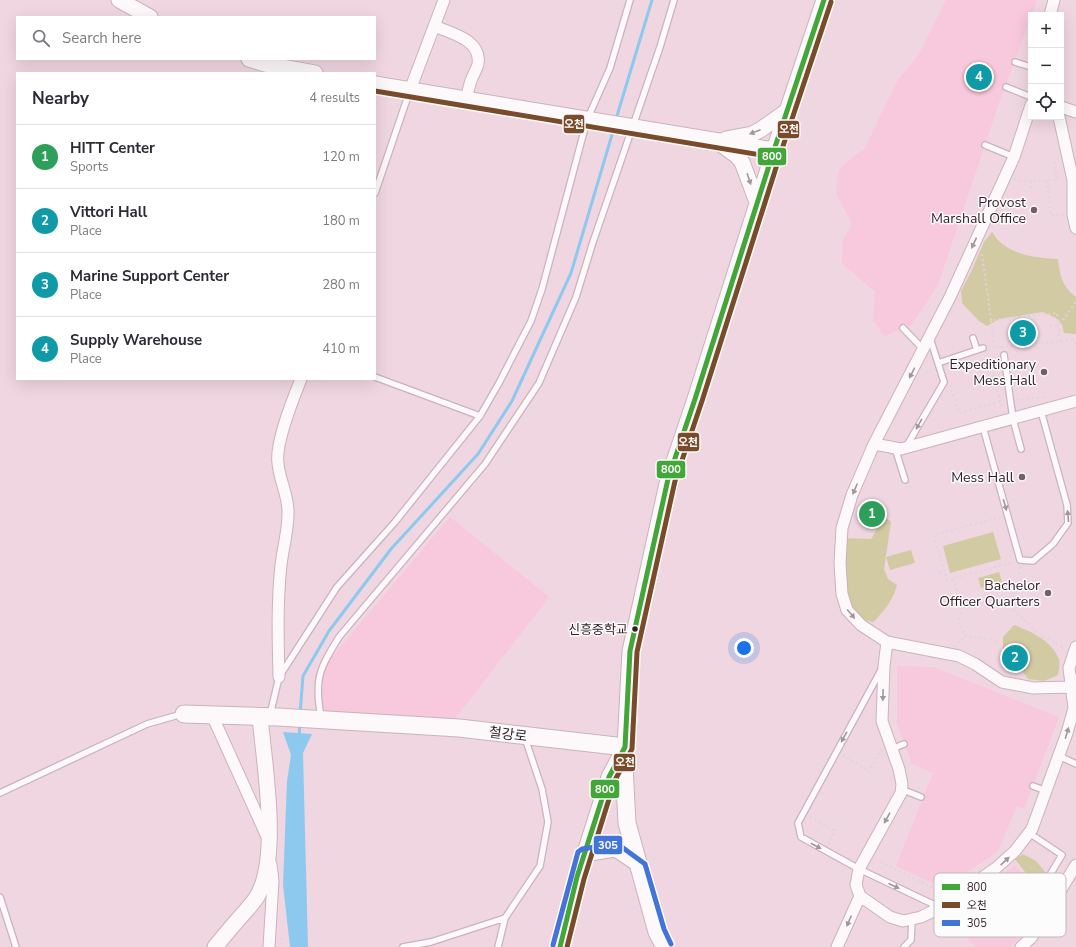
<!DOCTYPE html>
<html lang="en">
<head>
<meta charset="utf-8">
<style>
	body { margin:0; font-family:"Nunito Sans","Noto Sans KR",sans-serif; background:#f2f2f3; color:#2b2b33 }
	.controls { position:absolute; right:12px; top:12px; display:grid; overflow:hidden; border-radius:0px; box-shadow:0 4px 16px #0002 }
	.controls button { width:36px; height:36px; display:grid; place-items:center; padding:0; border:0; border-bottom:1px solid #e1e1e2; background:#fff; color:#2b2b33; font:20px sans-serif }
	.you { position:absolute; left:744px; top:648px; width:14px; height:14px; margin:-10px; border:3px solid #fff; border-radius:50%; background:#1a73e8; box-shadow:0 0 0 6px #1a73e833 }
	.badge { display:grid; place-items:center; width:26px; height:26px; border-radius:50%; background:#1a73e8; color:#fff; font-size:13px; font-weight:700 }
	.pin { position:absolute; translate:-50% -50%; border:2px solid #fff; box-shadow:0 1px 4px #0006 }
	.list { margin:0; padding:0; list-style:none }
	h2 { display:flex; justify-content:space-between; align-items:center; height:52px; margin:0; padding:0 16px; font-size:17px }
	h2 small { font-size:13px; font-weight:400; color:#7c7c81 }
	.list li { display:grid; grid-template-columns:26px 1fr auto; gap:12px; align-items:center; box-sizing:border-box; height:64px; padding:0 16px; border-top:1px solid #e1e1e2 }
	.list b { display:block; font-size:15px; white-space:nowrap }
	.list p { margin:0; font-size:13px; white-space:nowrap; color:#7c7c81 }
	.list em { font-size:13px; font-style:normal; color:#7c7c81 }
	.icon { flex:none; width:22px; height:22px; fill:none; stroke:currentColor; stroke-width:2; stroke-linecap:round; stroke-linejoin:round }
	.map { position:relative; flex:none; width:1076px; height:947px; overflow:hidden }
	.search { position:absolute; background:#fff; box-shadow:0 4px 16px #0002; left:16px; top:16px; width:360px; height:44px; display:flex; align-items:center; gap:10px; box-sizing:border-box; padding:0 14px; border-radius:0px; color:#7c7c81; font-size:15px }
	.panel { position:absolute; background:#fff; box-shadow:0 4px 16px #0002; left:16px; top:72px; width:360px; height:308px; border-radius:0px }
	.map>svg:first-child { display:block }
	.built { fill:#f8c8dc }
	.green { fill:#d2caa3 }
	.water { fill:#8dc9ef }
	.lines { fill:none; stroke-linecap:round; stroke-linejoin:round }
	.stream { stroke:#8dc9ef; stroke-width:3 }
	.lane-casing { stroke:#c9b3bd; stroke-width:8 }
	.street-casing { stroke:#c9b3bd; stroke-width:13 }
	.secondary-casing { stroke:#c9b3bd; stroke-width:17 }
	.primary-casing { stroke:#c9b3bd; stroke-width:19 }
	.path { stroke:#ded6d9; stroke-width:2; stroke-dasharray:2 3; stroke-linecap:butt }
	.lane { stroke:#fdf9fa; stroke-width:5.5 }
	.street { stroke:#fdf9fa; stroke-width:11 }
	.secondary { stroke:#fdf9fa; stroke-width:15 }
	.primary { stroke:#fdf9fa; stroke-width:17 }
	.bus-1-casing { stroke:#fcfcfc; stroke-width:8 }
	.bus-2-casing { stroke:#fcfcfc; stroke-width:8 }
	.bus-3-casing { stroke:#fcfcfc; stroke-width:8 }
	.bus-1 { stroke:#43a639; stroke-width:5 }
	.bus-2 { stroke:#7a4b2a; stroke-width:5 }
	.bus-3 { stroke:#4374d9; stroke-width:5 }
	.oneway { fill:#a2969b }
	.poi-dot { fill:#745e67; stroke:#fcfcfc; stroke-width:1.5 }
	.bus-dot { fill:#321d26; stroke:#fcfcfc; stroke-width:1.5 }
	.labels { text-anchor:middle; stroke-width:3; stroke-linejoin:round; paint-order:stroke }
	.bus-label { font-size:13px; fill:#321d26; stroke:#fcfcfc; text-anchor:end }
	.poi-label { font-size:14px; fill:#321d26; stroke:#fcfcfc; text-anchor:end }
	.street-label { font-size:14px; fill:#321d26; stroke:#fcfcfc }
	.key { fill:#fcfcfc; stroke:#bfb9bc; stroke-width:1 }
	.key-label { font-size:11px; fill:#321d26 }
	.line-badge { stroke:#fcfcfc; stroke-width:1.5 }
	.badge-label { font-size:11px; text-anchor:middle; font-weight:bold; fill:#fff }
</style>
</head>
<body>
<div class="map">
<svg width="1076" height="947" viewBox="0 0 1076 947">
	<rect width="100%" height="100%" fill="#f0d6e1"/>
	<path class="built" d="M946,0H1037L998,106L938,285L911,325L885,336L873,321L875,292L842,263L843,240L852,224L836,193L839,170L855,155L864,150L896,83L919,54Z
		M450,517L549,597L455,719L322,711L320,671Z
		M897,666L933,667L1059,717L1024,809L1017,806L998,851L944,888L896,866L933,773L912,764L897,723Z
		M1015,865L1047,903L1025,933L1009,947H975L951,917Z"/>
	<path class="green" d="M992,232C995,235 997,240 1000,242C1016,256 1038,258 1058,259C1060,276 1062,286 1076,297V334L1064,333L1062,325L1056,318L1043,312L999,319L987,326L979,321L962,303L961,291L971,272L984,242Z
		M885,517L891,522L884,569L888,579L897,585C893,600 884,612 873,622L860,619L855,614L844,592L846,538L871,539Z
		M993,532L1001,559L950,573L943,546Z
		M911,550L915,563L890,570L886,557Z
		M999,572L1002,582L981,588L978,578Z
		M1014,625C1032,632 1051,640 1059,659C1060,663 1059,670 1058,675L1044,681L1028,679L1019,667L1003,658V637Z
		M1023,854L1036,861L1046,873L1039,887L1031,880L1015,859Z"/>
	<path class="water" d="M283,732L312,734L303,753L308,947H290L283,885L287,781L291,755Z"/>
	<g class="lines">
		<path class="stream" d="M616,119L652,0
			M300,714L303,676L329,631L391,549L478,454L512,401L571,273L614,128
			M299,736L300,723"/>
		<defs>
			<path id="lane" d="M1015,62L1031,67
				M1006,87L1031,97
				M985,145L1014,157
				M375,193L410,90
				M903,328L924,350
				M973,338L977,350
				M1004,355L1013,419L1021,449
				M938,363L983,348
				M375,377L480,416L499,383L531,321L542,289L587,120L610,68L630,0
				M983,427L1020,560L1033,561L1053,544L1068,523L1067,505L1041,411
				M906,447L944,382L930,338
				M895,448L905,480
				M881,670L798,823L801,837L859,869L939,907
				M270,715L279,677L337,587L395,522L480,416
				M321,717C314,679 319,670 339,637L485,464L539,383L576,297L593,242L660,47L674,0
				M892,749L904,744
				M1059,756L1076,764
				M1033,786L1046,791
				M901,789L921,797
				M0,793L147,724L182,714
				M1029,833L1062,855L1045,883L1053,902
				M958,879L965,889
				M975,883L981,893
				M0,897L16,947
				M403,947L431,942L505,918
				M498,947L505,918L540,866L548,822L542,789L525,738
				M904,947L911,940L912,919"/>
			<path id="street" d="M1050,15L1054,0
				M434,26C451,33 482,40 478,64C477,69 474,73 472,78C469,85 468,93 466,100
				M410,90L444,0
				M1031,105L1014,157L950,297L874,444L852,495L842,528L840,563L842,594L847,610L861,625L887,642L959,656L975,664L1002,682L1033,688L1071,687L1076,680
				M1061,107L1076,112
				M1059,117L1073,180V215L1076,228
				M874,444L901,449L1076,401
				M887,642L884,666L882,721L899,769L902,784L901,793L859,869L856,885L860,896L890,917L903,921L921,917L935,910L996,868L1015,851L1032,829L1067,733L1074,708L1069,668L1076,647
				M279,677C278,639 277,602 281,565C283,548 288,531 288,514C289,496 279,480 278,463C275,443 293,399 301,379
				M212,715L268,839
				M584,856L615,851L639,867
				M269,947L273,881L271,864
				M837,947L860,896
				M1021,947L1031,938L1076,865"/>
			<path id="secondary" d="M119,0L150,17
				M249,59L265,64L315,73
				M375,84L774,150
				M726,139L752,134L760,130L787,111
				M719,143L737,156L742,162L757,202
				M215,947C224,936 233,925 243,914C248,908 254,902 258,895C280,855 264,762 260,717
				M560,947L577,877L609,777L625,747L630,651L668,479L695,399L774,150L824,0"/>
			<path id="primary" d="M184,714L278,717L459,728L625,747L624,766L627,823L657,932L665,947"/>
		</defs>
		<use href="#lane" class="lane-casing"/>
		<use href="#street" class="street-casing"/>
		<use href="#secondary" class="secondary-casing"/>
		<use href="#primary" class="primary-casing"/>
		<path class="path" d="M1014,179L1019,181L1057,180L1054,163H1059
			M1031,181V191
			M1047,181L1051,215H1064
			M982,254L991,320
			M1058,322L1064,319L1076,301
			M1050,326L1058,325
			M1060,341L1057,313L991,320L994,348L1073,340L1076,344
			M993,376L1003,409
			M988,377L1000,374
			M950,385L959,413L1001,401
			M1017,400L1047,397
			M1001,517L934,535L947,580L1014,562
			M1020,567L1018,581L1021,584L1012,593L1009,605L1036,632L1064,648
			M939,573L944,572
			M953,579L962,607L958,624L966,636L999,641
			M954,646L966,636
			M843,755L869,771
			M868,772L882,749
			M810,817L835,831
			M828,844L837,827
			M881,862L943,893
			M923,883L930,869
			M281,938L282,947"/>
		<use href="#lane" class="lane"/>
		<use href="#street" class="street"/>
		<use href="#secondary" class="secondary"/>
		<use href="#primary" class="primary"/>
		<defs>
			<path id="bus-1" d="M560,947L577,877L609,777L625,747L630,651L668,479L695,399L774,150L824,0"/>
			<path id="bus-2" d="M375,91L773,157
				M567,947L584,879L615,780L632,749L637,652L675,481L702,401L781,152L831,2"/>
			<path id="bus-3" d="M553,945L578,852L582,849L615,844L619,845L645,864L664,929L671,944"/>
		</defs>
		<use href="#bus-1" class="bus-1-casing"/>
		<use href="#bus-2" class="bus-2-casing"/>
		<use href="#bus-3" class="bus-3-casing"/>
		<use href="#bus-1" class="bus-1"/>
		<use href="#bus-2" class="bus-2"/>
		<use href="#bus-3" class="bus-3"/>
	</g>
	<defs><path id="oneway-solid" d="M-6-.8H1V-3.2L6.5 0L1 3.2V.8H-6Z"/></defs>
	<g class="oneway">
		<use href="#oneway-solid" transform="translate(755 132) rotate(159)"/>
		<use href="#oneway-solid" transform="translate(749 179) rotate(71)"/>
		<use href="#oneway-solid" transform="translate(974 243) rotate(115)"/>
		<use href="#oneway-solid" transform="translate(912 373) rotate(118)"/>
		<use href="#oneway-solid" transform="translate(919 424) rotate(120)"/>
		<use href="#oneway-solid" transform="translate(855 489) rotate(113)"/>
		<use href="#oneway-solid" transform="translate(1005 505) rotate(74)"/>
		<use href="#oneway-solid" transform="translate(1068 516) rotate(-95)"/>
		<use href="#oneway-solid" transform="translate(851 614) rotate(50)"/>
		<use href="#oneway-solid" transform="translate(883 695) rotate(92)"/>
		<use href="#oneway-solid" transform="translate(1067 733) rotate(-73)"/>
		<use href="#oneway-solid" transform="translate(844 737) rotate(119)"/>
		<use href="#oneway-solid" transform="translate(887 818) rotate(119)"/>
		<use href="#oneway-solid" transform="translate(816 846) rotate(28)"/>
		<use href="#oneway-solid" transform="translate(1005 861) rotate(-43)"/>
		<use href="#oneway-solid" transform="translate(894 886) rotate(25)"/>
		<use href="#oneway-solid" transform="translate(849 921) rotate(113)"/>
	</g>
	<g class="poi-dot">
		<circle cx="1034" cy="210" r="4"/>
		<circle cx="1044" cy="372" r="4"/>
		<circle cx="1022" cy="477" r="4"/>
		<circle cx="1048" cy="593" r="4"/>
	</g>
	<circle class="bus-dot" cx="635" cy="629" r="3.5"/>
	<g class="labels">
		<g class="bus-label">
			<text x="628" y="634">신흥중학교</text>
		</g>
		<g class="poi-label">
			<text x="1026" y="207">Provost<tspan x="1026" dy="16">Marshall Office</tspan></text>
			<text x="1036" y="369">Expeditionary<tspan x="1036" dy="16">Mess Hall</tspan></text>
			<text x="1014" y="482">Mess Hall</text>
			<text x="1040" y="590">Bachelor<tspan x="1040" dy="16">Officer Quarters</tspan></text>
		</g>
		<g class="street-label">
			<text transform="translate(508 734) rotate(7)" y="5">철강로</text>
		</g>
	</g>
	<rect x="934" y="873" width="132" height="64" rx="6" class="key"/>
	<rect x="942" y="884" width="18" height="6" fill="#43a639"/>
	<rect x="942" y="902" width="18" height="6" fill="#7a4b2a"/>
	<rect x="942" y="920" width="18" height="6" fill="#4374d9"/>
	<g class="key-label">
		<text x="967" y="891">800</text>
		<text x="967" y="909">오천</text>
		<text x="967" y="927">305</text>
	</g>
	<g class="line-badge">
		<rect x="563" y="114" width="22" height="20" rx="4" fill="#7a4b2a"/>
		<rect x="777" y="120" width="23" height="19" rx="4" fill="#7a4b2a"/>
		<rect x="757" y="147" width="30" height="19" rx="4" fill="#43a639"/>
		<rect x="677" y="432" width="23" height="20" rx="4" fill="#7a4b2a"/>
		<rect x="656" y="460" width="30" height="19" rx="4" fill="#43a639"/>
		<rect x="613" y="753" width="23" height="19" rx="4" fill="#7a4b2a"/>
		<rect x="590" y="779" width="30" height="20" rx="4" fill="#43a639"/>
		<rect x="593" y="835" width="30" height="20" rx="4" fill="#4374d9"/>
	</g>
	<g class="badge-label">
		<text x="574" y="128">오천</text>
		<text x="789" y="133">오천</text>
		<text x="772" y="160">800</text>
		<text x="688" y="446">오천</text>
		<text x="671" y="473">800</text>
		<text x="625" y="766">오천</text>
		<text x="605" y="793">800</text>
		<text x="608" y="849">305</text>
	</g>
</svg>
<div class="controls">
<button>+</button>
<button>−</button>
<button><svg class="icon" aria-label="locate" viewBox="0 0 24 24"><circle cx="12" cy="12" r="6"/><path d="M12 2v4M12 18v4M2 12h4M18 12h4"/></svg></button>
</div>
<div class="you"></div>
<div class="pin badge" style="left:872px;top:514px;background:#2e9e5b">1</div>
<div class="pin badge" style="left:1015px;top:658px;background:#0f9aa8">2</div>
<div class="pin badge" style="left:1023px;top:333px;background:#0f9aa8">3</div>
<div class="pin badge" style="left:979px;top:77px;background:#0f9aa8">4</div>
<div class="search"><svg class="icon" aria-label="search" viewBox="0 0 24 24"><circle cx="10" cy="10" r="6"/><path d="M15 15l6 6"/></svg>Search here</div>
<section class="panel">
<h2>Nearby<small>4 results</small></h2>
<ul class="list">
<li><span class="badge" style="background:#2e9e5b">1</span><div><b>HITT Center</b><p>Sports</p></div><em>120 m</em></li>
<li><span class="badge" style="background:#0f9aa8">2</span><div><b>Vittori Hall</b><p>Place</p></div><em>180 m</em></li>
<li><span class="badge" style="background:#0f9aa8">3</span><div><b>Marine Support Center</b><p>Place</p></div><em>280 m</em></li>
<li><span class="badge" style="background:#0f9aa8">4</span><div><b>Supply Warehouse</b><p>Place</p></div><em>410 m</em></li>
</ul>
</section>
</div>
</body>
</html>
